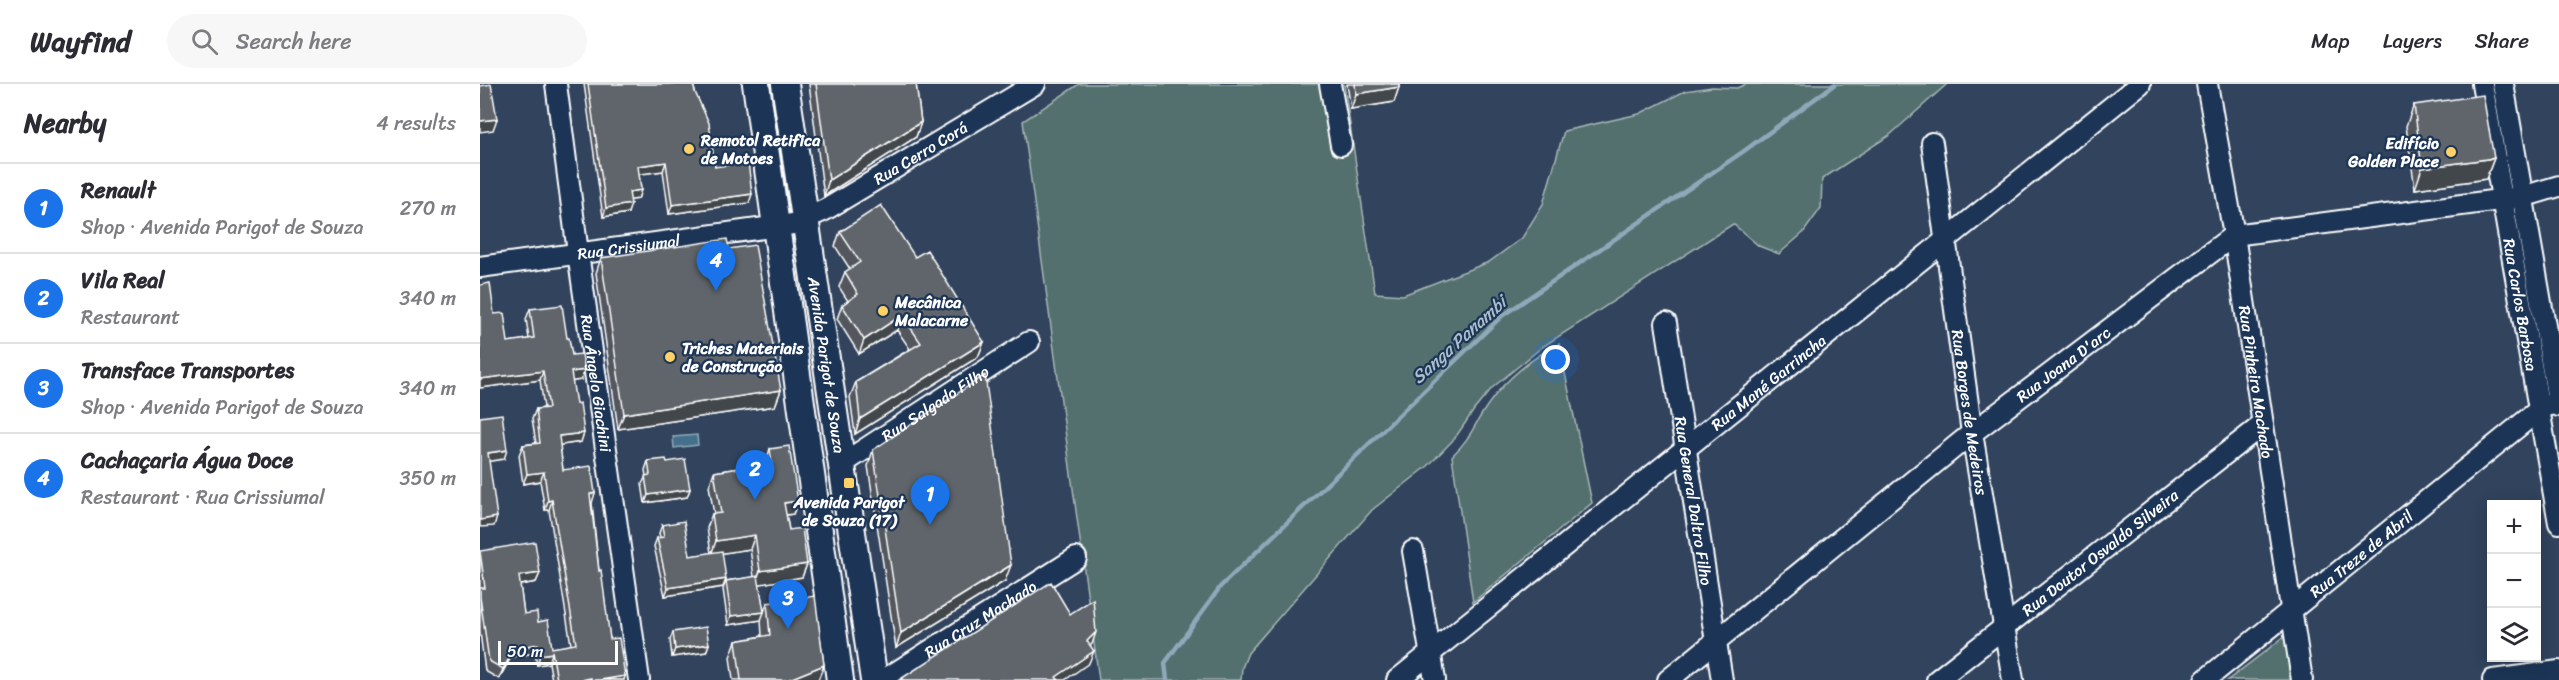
<!DOCTYPE html>
<html lang="en">
<head>
<meta charset="utf-8">
<style>
	body { margin:0; font-family:Sriracha,sans-serif; background:#f7f7f7; color:#2b2b33 }
	.controls { position:absolute; right:18px; bottom:18px; display:grid; overflow:hidden; border-radius:0px; box-shadow:0 3px 15px #0003 }
	.controls button { width:54px; height:54px; display:grid; place-items:center; padding:0; border:0; border-bottom:2px solid #e1e1e2; background:#fff; color:#2b2b33; font:30px sans-serif }
	.scale { position:absolute; left:18px; bottom:15px; width:120px; box-sizing:border-box; padding-left:6px; border:3px solid #fff; border-top:0; font-size:16px; line-height:21px; white-space:nowrap; color:#fff; -webkit-text-stroke:4px #1d3557; paint-order:stroke }
	.you { position:absolute; left:1076px; top:276px; width:21px; height:21px; margin:-15px; border:4px solid #fff; border-radius:50%; background:#1a73e8; box-shadow:0 0 0 9px #1a73e833 }
	.badge { display:grid; place-items:center; width:39px; height:39px; border-radius:50%; background:#1a73e8; color:#fff; font-size:20px; font-weight:700 }
	.pin { position:absolute; translate:-50% -50px; filter:drop-shadow(0 2px 3px #0008) }
	.pin::after { content:''; position:absolute; top:32px; width:21px; height:18px; background:inherit; clip-path:polygon(0 0,100% 0,50% 100%) }
	.list { margin:0; padding:0; list-style:none }
	h2 { display:flex; justify-content:space-between; align-items:center; height:78px; margin:0; padding:0 24px; font-size:26px }
	h2 small { font-size:20px; font-weight:400; color:#7c7c81 }
	.list li { display:grid; grid-template-columns:39px 1fr auto; gap:18px; align-items:center; box-sizing:border-box; height:90px; padding:0 24px; border-top:2px solid #e1e1e2 }
	.list b { display:block; font-size:22px; white-space:nowrap }
	.list p { margin:0; font-size:20px; white-space:nowrap; color:#7c7c81 }
	.list em { font-size:20px; font-style:normal; color:#7c7c81 }
	.icon { flex:none; width:33px; height:33px; fill:none; stroke:currentColor; stroke-width:2; stroke-linecap:round; stroke-linejoin:round }
	.map { position:relative; flex:none; width:2079px; height:596px; overflow:hidden }
	header { display:flex; align-items:center; gap:36px; box-sizing:border-box; height:84px; padding:0 30px; background:#fff; border-bottom:2px solid #e1e1e2 }
	header strong { font-size:28px }
	nav { display:flex; gap:33px; margin-inline-start:auto; font-size:21px }
	.search { width:420px; height:54px; background:#f7f7f7; display:flex; align-items:center; gap:15px; box-sizing:border-box; padding:0 21px; border-radius:33px; color:#7c7c81; font-size:22px }
	main { display:flex }
	aside { flex:1; background:#fff }
	.map>svg:first-child { display:block }
	.green { fill:#526f6e; stroke:#a8b7b6; stroke-width:1.5 }
	.water { fill:#45708c; stroke:#8fa9ba; stroke-width:1.5 }
	.lines { fill:none; stroke-linecap:round; stroke-linejoin:round }
	.stream { stroke:#8fa9ba; stroke-width:4.5 }
	.minor-casing { stroke:#fff; stroke-width:24 }
	.major-casing { stroke:#fff; stroke-width:30 }
	.minor { stroke:#1d3557; stroke-width:20 }
	.major { stroke:#1d3557; stroke-width:26 }
	.wall { fill:#52575c; stroke:#fff; stroke-width:1.5 }
	.shaded-wall { fill:#42474b; stroke:#fff; stroke-width:1.5 }
	.building { fill:#5f656b; stroke:#fff; stroke-width:1.5 }
	.poi-dot { fill:#ffd166; stroke:#1d3557; stroke-width:2 }
	.labels { text-anchor:middle; stroke-width:4.5; stroke-linejoin:round; paint-order:stroke }
	.poi-label { font-size:16px; font-weight:bold; fill:#fff; stroke:#1d3557; text-anchor:start }
	.street-label { font-size:16px; fill:#fff; stroke:#1d3557 }
	.water-label { font-size:18px; font-style:italic; fill:#abbfcb; stroke:#1d3557 }
</style>
</head>
<body>
<header>
<strong>Wayfind</strong>
<div class="search"><svg class="icon" aria-label="search" viewBox="0 0 24 24"><circle cx="10" cy="10" r="6"/><path d="M15 15l6 6"/></svg>Search here</div>
<nav><a>Map</a><a>Layers</a><a>Share</a></nav>
</header>
<main>
<aside>
<h2>Nearby<small>4 results</small></h2>
<ul class="list">
<li><span class="badge">1</span><div><b>Renault</b><p>Shop · Avenida Parigot de Souza</p></div><em>270 m</em></li>
<li><span class="badge">2</span><div><b>Vila Real</b><p>Restaurant</p></div><em>340 m</em></li>
<li><span class="badge">3</span><div><b>Transface Transportes</b><p>Shop · Avenida Parigot de Souza</p></div><em>340 m</em></li>
<li><span class="badge">4</span><div><b>Cachaçaria Água Doce</b><p>Restaurant · Rua Crissiumal</p></div><em>350 m</em></li>
</ul>
</aside>
<div class="map">
<svg width="2079" height="596" viewBox="0 0 2079 596">
	<rect width="100%" height="100%" fill="#31435d"/>
	<filter id="ink" filterUnits="userSpaceOnUse"><feTurbulence type="fractalNoise" baseFrequency=".0167" numOctaves="2"/><feDisplacementMap in="SourceGraphic" scale="12" xChannelSelector="R" yChannelSelector="G"/><feConvolveMatrix kernelMatrix="1 2 1 2 8 2 1 2 1" color-interpolation-filters="sRGB"/></filter>
	<g filter="url(#ink)">
		<path class="green" d="M599,0H864L895,209L923,211L1009,178L1042,154L1063,120L1084,47L1159,30L1205,7L1232,3L1257,4L1266,0H1467L1410,51L1342,95L1341,124L1323,149L1299,170L1279,162L1253,140L1062,263L1012,304L994,326L975,354L948,382L892,426L768,569L762,584L761,596H619L543,37Z
			M1079,260L1112,419L993,518L972,372C993,352 994,339 1010,318C1026,295 1054,272 1079,260Z
			M1813,546L1819,596H1748Z"/>
		<path class="water" d="M217,351L218,361L194,364L193,353Z"/>
		<g class="lines">
			<path class="stream" d="M687,596L685,579L741,502L1022,232L1264,67L1355,0"/>
			<defs>
				<g id="minor">
					<path id="s1" d="M76,0L98,169L159,596"/>
					<path d="M850,0L861,61"/>
					<path id="s2" d="M1727,0L1754,151L1822,596"/>
					<path id="s3" d="M2002,0L2079,439"/>
					<path d="M2023,0L2079,322"/>
					<path id="s4" d="M1452,59L1492,349L1533,596"/>
					<path id="s5" d="M0,183L313,140L345,126L555,0"/>
					<path id="s6" d="M1186,239L1242,596"/>
					<path id="s7" d="M362,380L549,258"/>
					<path d="M933,467L955,596"/>
					<path id="s8" d="M404,596L596,474"/>
					<path id="s9" d="M917,596L1660,0"/>
					<path id="s10" d="M1188,596L1492,349L1754,151L2042,113L2079,102"/>
					<path id="s11" d="M1457,596L1782,341"/>
					<path id="s12" d="M1725,596L2060,325L2079,317"/>
					<path d="M2013,596L2079,587"/>
				</g>
				<g id="major">
					<path d="M276,0L360,596"/>
					<path id="s13" d="M305,0L394,596"/>
				</g>
			</defs>
			<use href="#minor" class="minor-casing"/>
			<use href="#major" class="major-casing"/>
			<use href="#minor" class="minor"/>
			<use href="#major" class="major"/>
		</g>
		<path class="wall" d="M104,0H213L215,8L235,83L269,119L189,130L183,87L159,90L161,106L158,115L150,116L148,129L123,133Z
			M329,0H436L441,38L436,53L344,112Z
			M867,0H919V3L914,18L871,25Z
			M1934,21L2014,74L2006,95L1935,105L1926,42Z
			M360,148L435,173L504,258L498,273L375,350L370,313L376,298L430,265L417,246L379,270L357,235L362,221L368,217L359,203L365,188L370,185L355,162Z
			M249,165L301,306L295,322L138,345L116,189L121,174Z
			M0,201L28,258L49,255L46,235L50,225L87,254L92,271L105,286L101,296L92,297L101,358L80,361L83,386L112,419L119,487L130,555L144,596H72L69,579L57,581L55,569L31,573L19,595L5,587L0,548V467L60,489L56,498L40,501L44,530L58,538L72,564L91,561L69,426H65L60,397L43,400L39,371L43,361L56,359L52,335L56,325L64,324L60,296L0,304Z
			M290,365L318,417L313,430L306,431L309,446L327,480L322,493L279,500L284,528L287,519L338,596H253L250,573L256,557L282,552L281,536L248,541L243,505L246,497L274,493L270,465L242,469L243,503L185,512L174,462L177,454H180L179,449L182,441L210,472L231,469L227,444L232,430H234L229,402L234,388L285,380Z
			M393,366L525,497L416,564L388,382Z
			M168,377L187,378L210,405L207,413L165,419L162,400L166,392L165,386Z
			M193,548L229,560L226,568L192,573L190,556Z"/>
		<path class="shaded-wall" d="M919,3L914,18L871,25L876,10Z
			M17,35L13,46L0,48V37Z
			M441,38L436,53L344,112L349,96Z
			M2014,74L2006,95L1935,105L1942,84Z
			M186,78L183,87L154,91L158,82Z
			M161,106L158,115L146,117L149,108Z
			M272,110L269,119L189,130L192,121Z
			M151,120L148,129L123,133L126,124Z
			M422,231L417,246L379,270L384,256Z
			M504,258L498,273L375,350L380,335Z
			M105,286L101,296L88,298L91,288Z
			M63,287L60,296L0,304V295Z
			M301,306L295,322L138,345L144,330Z
			M104,349L101,358L75,362L79,352Z
			M27,366L24,375L5,378L8,369Z
			M64,388L60,397L43,400L47,390Z
			M210,405L207,413L165,419L168,411Z
			M115,409L112,419L107,420L110,410Z
			M72,416L69,426H65L68,417Z
			M318,417L313,430L299,432L304,419Z
			M17,433L14,442L0,443V436Z
			M275,451L270,465L231,471L236,457Z
			M327,480L322,493L275,501L280,487Z
			M531,481L525,497L416,564L421,549Z
			M60,489L56,498L35,502L39,492Z
			M246,495L243,503L185,512L188,504Z
			M284,528L281,536L248,541L251,532Z
			M616,548L612,560L602,569L607,557Z
			M58,560L55,569L31,573L19,595L23,585L35,564Z
			M229,560L226,568L192,573L195,565Z
			M614,567L609,579L585,596H575L576,593Z
			M72,569L69,579L57,581L60,571Z
			M344,581L338,596H307Z
			M145,592L144,596H120Z"/>
		<path class="building" d="M11,0L17,35L0,37V2Z
			M108,0H213L215,8L229,39L235,83L268,78L272,110L192,121L186,78L158,82L161,106L149,108L151,120L126,124Z
			M336,0H436L441,38L349,96Z
			M875,0H919V3L876,10Z
			M2003,11L2014,74L1942,84L1934,21Z
			M401,121L435,173L447,166L504,258L380,335L376,298L441,259L422,231L384,256L362,221L378,210L365,188L380,178L360,148Z
			M247,155L249,165L275,161L301,306L144,330L121,174Z
			M10,199L14,230L24,229L28,258L54,254L50,225L82,221L87,254H89L92,271L102,270L105,286L91,288L96,320L100,319L104,349L79,352L83,386L111,382L115,409L110,410L119,487L121,486L130,555L139,554L145,592L120,596H111V594L101,596H77L72,567V569L60,571L58,560L35,564L23,585L9,577L0,513V504H5L0,467L55,458L60,489L39,492L44,530L57,528L58,538L68,536L72,564L96,560L72,416L68,417L64,388L47,390L43,361L60,359L56,325L69,324L63,287L0,295V201Z
			M505,291L531,481L421,549L393,366Z
			M22,330L27,366L8,369L17,433L0,436V333Z
			M309,362L318,417L304,419L309,446L322,444L327,480L280,487L275,451L236,457L232,430L241,429L234,388L292,379L290,365Z
			M186,375L187,378L205,375L210,405L168,411L165,392L170,391L168,377Z
			M204,437L210,472L242,467L246,495L188,504L177,454L184,453L182,441Z
			M278,492L284,528L251,532L246,497Z
			M571,498L590,530L613,515L616,548L607,557L614,567L576,593L579,596H419Z
			M335,512L344,581L307,596H261L256,557L290,551L287,519Z
			M226,543L229,560L195,565L193,548Z"/>
	</g>
	<g class="poi-dot">
		<circle cx="209" cy="65" r="6"/>
		<circle cx="1971" cy="68" r="6"/>
		<circle cx="403" cy="227" r="6"/>
		<circle cx="190" cy="273" r="6"/>
		<rect x="363" y="393" width="12" height="12" rx="3"/>
	</g>
	<g class="labels">
		<g class="poi-label">
			<text x="221" y="62">Remotol Retifica<tspan x="221" dy="18">de Motoes</tspan></text>
			<text x="1959" y="65" text-anchor="end">Edifício<tspan x="1959" dy="18">Golden Place</tspan></text>
			<text x="415" y="224">Mecânica<tspan x="415" dy="18">Malacarne</tspan></text>
			<text x="202" y="270">Triches Materiais<tspan x="202" dy="18">de Construção</tspan></text>
			<text x="369" y="424" text-anchor="middle">Avenida Parigot<tspan x="369" dy="18">de Souza (17)</tspan></text>
		</g>
		<g class="street-label">
			<text dy="6" stroke="none"><textPath href="#s5" startOffset="462">Rua Cerro Corá</textPath></text>
			<text dy="6" stroke="none"><textPath href="#s5" startOffset="150">Rua Crissiumal</textPath></text>
			<text dy="6" stroke="none"><textPath href="#s3" startOffset="224">Rua Carlos Barbosa</textPath></text>
			<text dy="6" stroke="none"><textPath href="#s13" startOffset="284">Avenida Parigot de Souza</textPath></text>
			<text dy="6" stroke="none"><textPath href="#s10" startOffset="506">Rua Joana D'arc</textPath></text>
			<text dy="6" stroke="none"><textPath href="#s1" startOffset="302">Rua Ângelo Giachini</textPath></text>
			<text dy="6" stroke="none"><textPath href="#s9" startOffset="476">Rua Mané Garrincha</textPath></text>
			<text dy="6" stroke="none"><textPath href="#s2" startOffset="302">Rua Pinheiro Machado</textPath></text>
			<text dy="6" stroke="none"><textPath href="#s7" startOffset="111">Rua Salgado Filho</textPath></text>
			<text dy="6" stroke="none"><textPath href="#s4" startOffset="272">Rua Borges de Medeiros</textPath></text>
			<text dy="6" stroke="none"><textPath href="#s6" startOffset="180">Rua General Daltro Filho</textPath></text>
			<text dy="6" stroke="none"><textPath href="#s11" startOffset="207">Rua Doutor Osvaldo Silveira</textPath></text>
			<text dy="6" stroke="none"><textPath href="#s12" startOffset="201">Rua Treze de Abril</textPath></text>
			<text dy="6" stroke="none"><textPath href="#s8" startOffset="114">Rua Cruz Machado</textPath></text>
		</g>
		<g class="water-label">
			<text transform="translate(979 256) rotate(-42)" y="6">Sanga Panambi</text>
		</g>
	</g>
</svg>
<div class="controls">
<button>+</button>
<button>−</button>
<button><svg class="icon" aria-label="layers" viewBox="0 0 24 24"><path d="M12 4l9 5-9 5-9-5zM3 14l9 5 9-5"/></svg></button>
</div>
<div class="scale">50 m</div>
<div class="you"></div>
<div class="pin badge" style="left:450px;top:441px">1</div>
<div class="pin badge" style="left:275px;top:416px">2</div>
<div class="pin badge" style="left:308px;top:545px">3</div>
<div class="pin badge" style="left:236px;top:207px">4</div>
</div>
</main>
</body>
</html>
